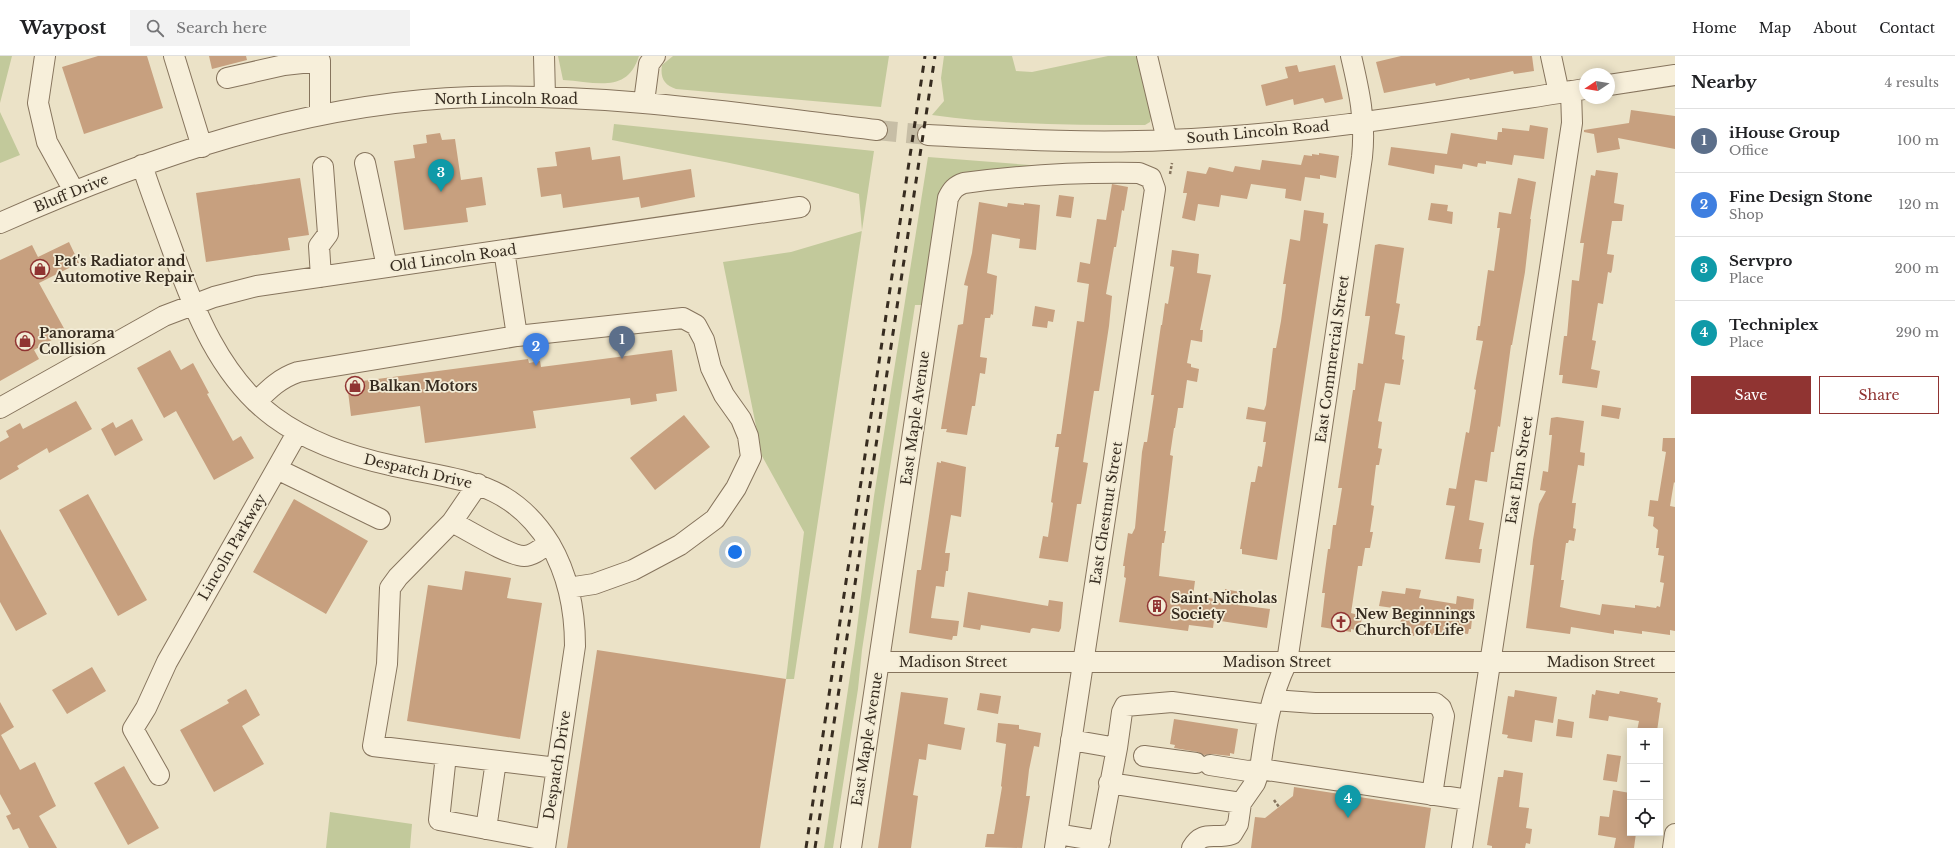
<!DOCTYPE html>
<html lang="en">
<head>
<meta charset="utf-8">
<style>
	body { margin:0; font-family:"Libre Baskerville",serif; background:#f2f2f2; color:#202124 }
	.controls { position:absolute; right:12px; bottom:12px; display:grid; overflow:hidden; border-radius:0px; box-shadow:0 2px 10px #0003 }
	.controls button { width:36px; height:36px; display:grid; place-items:center; padding:0; border:0; border-bottom:1px solid #e0e0e0; background:#fff; color:#202124; font:20px sans-serif }
	.compass { position:absolute; left:1579px; top:12px; width:36px; height:36px; border-radius:50%; background:#fff; box-shadow:0 2px 10px #0003; rotate:258deg }
	.you { position:absolute; left:735px; top:496px; width:14px; height:14px; margin:-10px; border:3px solid #fff; border-radius:50%; background:#1a73e8; box-shadow:0 0 0 6px #1a73e833 }
	.badge { display:grid; place-items:center; width:26px; height:26px; border-radius:50%; background:#903432; color:#fff; font-size:13px; font-weight:700 }
	.pin { position:absolute; translate:-50% -33px; filter:drop-shadow(0 1px 2px #0008) }
	.pin::after { content:''; position:absolute; top:21px; width:14px; height:12px; background:inherit; clip-path:polygon(0 0,100% 0,50% 100%) }
	.list { margin:0; padding:0; list-style:none }
	h2 { display:flex; justify-content:space-between; align-items:center; height:52px; margin:0; padding:0 16px; font-size:17px }
	h2 small { font-size:13px; font-weight:400; color:#757577 }
	.list li { display:grid; grid-template-columns:26px 1fr auto; gap:12px; align-items:center; box-sizing:border-box; height:64px; padding:0 16px; border-top:1px solid #e0e0e0 }
	.list b { display:block; font-size:15px; white-space:nowrap }
	.list p { margin:0; font-size:13px; white-space:nowrap; color:#757577 }
	.list em { font-size:13px; font-style:normal; color:#757577 }
	.actions { display:flex; gap:8px; padding:12px 16px }
	.actions a { flex:1; padding:9px 0; border:1px solid #903432; border-radius:0px; text-align:center; font-size:14px; color:#903432 }
	.actions .main { background:#903432; color:#fff }
	.icon { flex:none; width:22px; height:22px; fill:none; stroke:currentColor; stroke-width:2; stroke-linecap:round; stroke-linejoin:round }
	.map { position:relative; flex:none; width:1675px; height:792px; overflow:hidden }
	header { display:flex; align-items:center; gap:24px; box-sizing:border-box; height:56px; padding:0 20px; background:#fff; border-bottom:1px solid #e0e0e0 }
	header strong { font-size:19px }
	nav { display:flex; gap:22px; margin-inline-start:auto; font-size:14px }
	.search { width:280px; height:36px; background:#f2f2f2; display:flex; align-items:center; gap:10px; box-sizing:border-box; padding:0 14px; border-radius:0px; color:#757577; font-size:15px }
	main { display:flex }
	aside { flex:1; background:#fff }
	.map>svg:first-child { display:block }
	.green { fill:#c2c99b }
	.building { fill:#c7a07f }
	.lines { fill:none; stroke-linecap:round; stroke-linejoin:round }
	.minor-tunnel { stroke:#c7bea6; stroke-width:20; stroke-dasharray:20 10; stroke-linecap:butt }
	.minor-casing { stroke:#86745d; stroke-width:22 }
	.path { stroke:#86745d; stroke-width:2.5; stroke-dasharray:3 2; stroke-linecap:butt }
	.minor { stroke:#f7efda; stroke-width:20 }
	.rail { stroke:#372c20; stroke-width:3; stroke-dasharray:7 7; stroke-linecap:butt }
	.labels { text-anchor:middle; stroke-width:3.5; stroke-linejoin:round; paint-order:stroke }
	.street-label { font-size:14px; fill:#372c20; stroke:#f3ecd6 }
	.poi-label { font-size:14px; font-weight:bold; fill:#372c20; stroke:#f3ecd6; text-anchor:start }
</style>
</head>
<body>
<header>
<strong>Waypost</strong>
<div class="search"><svg class="icon" aria-label="search" viewBox="0 0 24 24"><circle cx="10" cy="10" r="6"/><path d="M15 15l6 6"/></svg>Search here</div>
<nav><a>Home</a><a>Map</a><a>About</a><a>Contact</a></nav>
</header>
<main>
<div class="map">
<svg width="1675" height="792" viewBox="0 0 1675 792">
	<rect width="100%" height="100%" fill="#ebe2c7"/>
	<path class="green" d="M0,0H12L0,47Z
		M558,0H639C627,38 596,26 563,24Z
		M673,0H889L881,51L676,33C664,29 660,22 662,9Z
		M944,0H1012L1016,15L1032,16L1108,0H1137L1151,61L1150,66L1145,69C1074,69 1003,69 932,59L944,45L941,22Z
		M0,56L20,99L0,107Z
		M614,68L874,95L794,623H786L804,476L762,400L723,206L791,196L862,175L859,138C778,114 695,101 612,84Z
		M928,101L1043,110L954,124L924,249H915L862,594L858,633L833,792H824L855,587L874,440Z
		M330,756L412,768L410,792H326Z"/>
	<path class="building" d="M98,0H147L163,52L84,78L62,11Z
		M209,0H246L247,4L212,13Z
		M1401,0H1532L1534,15L1514,18L1513,15L1470,24L1469,22L1436,30L1435,27L1384,37L1376,6Z
		M1297,9L1299,16L1335,9L1343,43L1325,47L1323,42L1294,49L1293,43L1266,50L1261,29L1288,22L1285,11Z
		M1631,54L1675,60V93L1618,82L1620,93L1597,97L1594,78L1584,76V74L1629,67Z
		M1530,69L1548,72L1544,103L1514,99L1512,109L1486,105V108L1478,107L1477,111L1463,108L1462,113L1435,109L1434,118L1388,109L1391,91L1447,98L1451,77L1497,84L1498,76H1502V72L1529,75Z
		M440,77L442,84L455,83L461,124L482,121L486,149L466,152L468,166L404,174L394,105L415,102L413,89L427,87L426,79Z
		M590,91L592,104L620,100L623,124L691,113L695,141L641,152L639,141L563,152L561,138L541,141L537,112L557,110L555,96Z
		M1319,97L1339,100L1336,122L1320,119V123L1305,121L1301,145L1285,142L1286,133L1251,128L1247,143L1221,139L1219,151L1198,148L1195,165L1182,162L1187,137H1183L1187,115L1206,118L1209,111L1233,116L1235,110L1260,114L1262,104L1301,109L1304,99L1312,100V98L1319,99Z
		M1596,114L1618,117L1614,147L1624,149L1622,165H1612L1607,198L1614,199L1612,214L1611,217L1608,216L1603,248L1598,247L1592,284L1596,285L1591,313L1600,315L1597,332L1562,327L1563,319H1559L1564,280H1567L1572,224L1579,225L1584,187H1580L1583,169L1591,119L1595,120Z
		M300,122L309,179L288,182L290,194L206,206L196,137Z
		M1518,122L1536,126L1530,163H1531L1525,216L1512,289H1511L1500,371L1498,370L1494,396H1491L1487,426L1475,424L1469,464L1484,467L1479,493H1482L1480,507L1445,503L1455,450L1446,449L1449,432L1456,433L1466,376L1469,377L1476,334L1474,333L1476,322L1483,285L1476,284L1478,270H1480L1488,214L1494,215L1500,172H1497L1499,156L1511,158Z
		M1112,128L1128,131L1124,155L1122,154L1116,191H1114L1106,238L1112,240L1109,270L1099,335H1094L1083,406L1088,407L1081,448H1077L1068,506L1039,502L1043,480L1048,481L1053,447L1051,446L1059,391H1055L1057,378H1061L1077,265L1084,266L1089,228L1077,226L1080,206L1090,208L1097,163L1106,164Z
		M1059,139L1074,141L1071,162L1056,160Z
		M979,146L1007,151L1008,147L1024,149V147L1040,149L1036,194L1019,192L1020,183L992,178L987,217L997,220L993,259L991,258L990,262H985L980,301L987,302L985,318L980,317L975,350H972L967,379L946,376L947,373H941L958,269L963,268L968,230L964,229L972,197Z
		M1431,147L1448,149L1447,155L1453,156L1452,168L1428,164Z
		M1304,154L1324,157L1323,167L1328,168L1277,504L1242,498V493H1240L1251,426H1255L1258,410L1262,411L1266,386H1263L1266,366L1246,363L1248,351L1264,354L1266,349L1273,292H1276L1281,265L1286,228H1283L1290,183L1300,185Z
		M69,186L79,207L39,227L66,276L34,294L39,303L0,325V204L32,189L38,201Z
		M1379,188L1404,192L1396,247L1400,248L1395,278L1405,280L1402,303L1404,304L1400,329L1385,327L1378,365L1382,366L1378,392L1382,393L1379,409H1376L1371,449L1374,450L1370,476H1373L1370,492H1365L1362,510H1358L1351,557L1362,560L1360,575L1351,573V576L1321,571L1325,537H1322L1328,493H1330L1333,469H1336L1342,432H1338L1353,334H1355L1358,307L1363,308L1370,260H1365L1375,189Z
		M1172,194L1199,198L1197,217L1211,219L1200,274H1203L1202,286L1191,284L1187,307L1191,308V311L1199,313L1197,326L1187,324L1183,352H1178L1175,372H1174L1170,399L1173,400L1164,475H1166L1164,487H1162L1159,520L1195,525L1193,540L1224,544L1225,533L1240,536L1238,549L1270,553L1267,572L1214,564L1213,572L1189,569L1188,575L1119,566L1126,522L1124,521L1125,510H1123L1128,477L1132,478L1135,472L1142,396L1144,386H1147L1154,339H1151L1161,269H1162L1165,247L1168,248L1174,211L1170,210Z
		M1035,250L1055,254L1053,266L1048,265L1047,272L1032,270Z
		M170,294L181,314L193,307L209,337L207,338L233,385L241,380L254,402L214,424L176,355L164,362L137,312Z
		M672,294L677,335L656,338L657,345L631,349L630,342L533,355L536,372L425,387L420,350L351,360L347,327L528,303L529,307L540,305L541,311Z
		M76,345L92,373L49,397L47,392L17,410L19,413L0,424V386L9,381L6,375L20,367L23,373Z
		M1602,349L1621,352L1619,363L1601,360Z
		M684,359L710,391L655,434L630,402Z
		M1557,361L1584,365L1580,396L1585,397L1584,410L1578,409L1572,447H1576L1573,472L1576,473L1574,485L1569,484L1568,487H1566L1561,524H1564L1560,551L1573,554L1600,559L1602,548L1635,552V549L1656,552L1657,550L1660,551L1664,527L1660,526L1664,500L1658,499L1659,492H1656L1658,474L1653,470L1654,461L1648,460L1650,444L1658,445L1666,396L1662,395L1663,382H1675V427L1674,426L1670,450L1675,451V575L1670,574V579L1642,575V578L1614,574V578L1571,571L1570,578L1526,572L1534,509H1530L1533,484L1539,448L1546,435L1540,434L1543,415L1548,416L1552,379H1549L1551,362Z
		M132,363L143,384L115,400L101,373L113,366L116,372Z
		M941,405L966,411L961,461L951,459L945,497H950L948,515H946L944,531L936,530L931,562L959,565L957,580H953L952,584L909,577L917,514H921L937,406L941,407Z
		M88,438L147,544L118,560L59,454Z
		M294,443L368,485L326,558L253,516Z
		M0,473L47,558L16,575L0,546Z
		M465,515L511,522L507,542L542,547L520,683L407,665L428,529L462,534Z
		M1406,532L1421,534L1419,542L1456,548L1457,540L1474,543L1471,573H1469L1468,578L1442,575L1441,580L1415,576L1414,580L1399,577L1402,556L1400,555V553L1379,550L1382,535L1405,538Z
		M968,536L1048,550L1049,544L1063,546L1061,572L1059,576L1033,572L1031,573L1030,577L981,569L980,574L963,571Z
		M597,594L786,623L760,792H567Z
		M92,611L106,635L67,658L52,634Z
		M246,633L260,659L242,670L264,708L214,736L180,674L229,647L227,644Z
		M1515,634L1557,641L1553,667L1535,664L1532,686L1507,682L1508,679L1502,678L1508,640L1514,641Z
		M1596,634L1619,638L1620,635L1658,642L1657,646L1661,647L1657,675H1637L1639,665L1609,660L1608,665L1589,662L1592,638L1595,639Z
		M901,636L948,642L944,668L965,672L961,694L928,688L926,704L919,703L913,739L918,740L911,792H878Z
		M980,637L1001,640L998,658L977,654Z
		M0,646L14,671L1,679L20,714L35,706L56,750L39,760L57,792H29L19,772L13,774L6,760L11,758L0,738Z
		M1174,663L1238,673L1234,698L1230,697V700L1212,698L1204,699L1198,696L1174,692L1175,689L1170,688Z
		M1558,663L1574,666L1572,682L1556,680Z
		M998,667L1019,669V673L1041,677L1039,691L1034,690L1029,714L1026,740H1030L1022,792L985,791L987,778H994L1002,731L1001,730L1006,688L996,686Z
		M1607,698L1621,700L1617,726L1603,724Z
		M124,710L159,772L128,789L94,727Z
		M1504,714L1523,717L1519,751L1529,752L1526,772L1532,773L1530,788L1526,787L1525,792H1492V790L1487,789L1498,721H1503Z
		M1294,731L1431,752L1425,792H1251L1255,761L1265,762L1293,740Z
		M1613,734L1630,737V777H1636L1634,792H1614L1616,782L1598,779L1600,760L1609,761Z"/>
	<g class="lines">
		<path class="minor-tunnel" d="M877,74L928,79"/>
		<defs>
			<path id="minor" d="M45,0L38,47L47,86L74,135
				M174,0L202,91
				M544,0L545,40
				M1147,0L1167,84
				M1351,0C1359,34 1366,65 1362,101L1287,606C1270,640 1265,677 1260,713L1469,744
				M1551,0L1559,37
				M227,22L284,9L320,5V59
				M1609,29L1675,19
				M644,46L649,8L655,0
				M928,79C1007,83 1087,88 1167,84C1305,79 1448,54 1585,33
				M365,107L387,211
				M142,109C151,137 162,165 172,193C194,254 220,321 274,361C309,387 352,401 394,410C461,425 510,424 550,488C568,519 575,555 575,590L545,792
				M0,167C149,101 308,46 472,41C608,37 742,58 877,74
				M321,221L319,190L328,178L323,111
				M517,280L683,262L696,269L704,284L711,312L724,339L741,363L748,380L751,401L736,432L715,463L680,489L633,514L594,528L568,532
				M256,346C269,333 280,322 298,316L517,280L504,194
				M0,352L164,260L214,241L257,230L800,151
				M277,413L380,463
				M478,428L452,466C468,474 509,500 524,500C533,500 542,492 549,487
				M452,466L398,521L390,532L387,608L373,690L557,712
				M879,606H1675
				M1273,644L1315,647H1435L1441,652L1444,660L1432,739
				M1071,684L1117,692L1122,656L1125,650L1172,646L1268,659
				M446,699L439,764L546,784
				M1144,700L1196,707
				M159,719L133,673L146,652L167,606L297,377
				M1109,727L1241,747
				M486,773L496,705
				M1057,778L1100,785
				M851,792L948,142C952,134 955,130 964,127C1023,119 1080,116 1139,117L1151,122L1155,133L1055,792
				M1098,792L1117,692
				M1192,792C1203,773 1214,784 1232,778L1238,768L1241,747L1255,727L1260,713L1248,715L1210,709
				M1462,792L1572,67L1571,35
				M1673,792L1675,778"/>
		</defs>
		<use href="#minor" class="minor-casing"/>
		<path class="path" d="M1170,118L1172,107
			M1274,744L1279,751"/>
		<use href="#minor" class="minor"/>
		<path class="rail" d="M806,792L925,0
			M815,792L935,0"/>
	</g>
	<defs>
		<symbol id="shop-ring" viewBox="-11 -11 22 22"><circle r="9.5" fill="#f3ecd6" stroke="#903432" stroke-width="1.5"/><path d="M-5-2.5h2.3a2.7 3.5 0 0 1 5.4 0H5L5.5 6h-11ZM-1.5-2.5h3a1.5 2.3 0 0 0-3 0Z" fill="#903432"/></symbol>
		<symbol id="building-ring" viewBox="-11 -11 22 22"><circle r="9.5" fill="#f3ecd6" stroke="#903432" stroke-width="1.5"/><path d="M-4-6H4V6H1V3H-1V6H-4ZM-2.5-4.3h1.7v1.8h-1.7ZM.8-4.3h1.7v1.8H.8ZM-2.5-1h1.7V.8h-1.7ZM.8-1h1.7V.8H.8Z" fill="#903432"/></symbol>
		<symbol id="church-ring" viewBox="-11 -11 22 22"><circle r="9.5" fill="#f3ecd6" stroke="#903432" stroke-width="1.5"/><path d="M-1.2-6h2.4v3.5h3.3v2.4h-3.3V6h-2.4V-.1h-3.3v-2.4h3.3Z" fill="#903432"/></symbol>
	</defs>
	<g fill-rule="evenodd">
		<use href="#shop-ring" x="29" y="202" width="22" height="22"/>
		<use href="#shop-ring" x="14" y="274" width="22" height="22"/>
		<use href="#shop-ring" x="344" y="319" width="22" height="22"/>
		<use href="#building-ring" x="1146" y="539" width="22" height="22"/>
		<use href="#church-ring" x="1330" y="555" width="22" height="22"/>
	</g>
	<g class="labels">
		<g class="street-label">
			<text x="506" y="48">North Lincoln Road</text>
			<text transform="translate(1258 76) rotate(-5)" y="5">South Lincoln Road</text>
			<text transform="translate(71 137) rotate(-22)" y="5">Bluff Drive</text>
			<text transform="translate(453 202) rotate(-8)" y="5">Old Lincoln Road</text>
			<text transform="translate(1332 303) rotate(-82)" y="5">East Commercial Street</text>
			<text transform="translate(915 362) rotate(-82)" y="5">East Maple Avenue</text>
			<text transform="translate(1519 414) rotate(-81)" y="5">East Elm Street</text>
			<text transform="translate(418 415) rotate(13)" y="5">Despatch Drive</text>
			<text transform="translate(1106 457) rotate(-81)" y="5">East Chestnut Street</text>
			<text transform="translate(232 491) rotate(-60)" y="5">Lincoln Parkway</text>
			<text x="953" y="611">Madison Street</text>
			<text x="1277" y="611">Madison Street</text>
			<text x="1601" y="611">Madison Street</text>
			<text transform="translate(867 683) rotate(-81)" y="5">East Maple Avenue</text>
			<text transform="translate(557 709) rotate(-81)" y="5">Despatch Drive</text>
		</g>
		<g class="poi-label">
			<text x="54" y="210">Pat's Radiator and<tspan x="54" dy="16">Automotive Repair</tspan></text>
			<text x="39" y="282">Panorama<tspan x="39" dy="16">Collision</tspan></text>
			<text x="369" y="335">Balkan Motors</text>
			<text x="1171" y="547">Saint Nicholas<tspan x="1171" dy="16">Society</tspan></text>
			<text x="1355" y="563">New Beginnings<tspan x="1355" dy="16">Church of Life</tspan></text>
		</g>
	</g>
</svg>
<div class="controls">
<button>+</button>
<button>−</button>
<button><svg class="icon" aria-label="locate" viewBox="0 0 24 24"><circle cx="12" cy="12" r="6"/><path d="M12 2v4M12 18v4M2 12h4M18 12h4"/></svg></button>
</div>
<svg class="compass" viewBox="-18 -18 36 36"><path d="M0-13l5 13h-10z" fill="#e53935"/><path d="M0 13l5-13h-10z" fill="#757577"/></svg>
<div class="you"></div>
<div class="pin badge" style="left:622px;top:303px;background:#5c6f8a">1</div>
<div class="pin badge" style="left:536px;top:310px;background:#3f7fe0">2</div>
<div class="pin badge" style="left:441px;top:136px;background:#0f9aa8">3</div>
<div class="pin badge" style="left:1348px;top:762px;background:#0f9aa8">4</div>
</div>
<aside>
<h2>Nearby<small>4 results</small></h2>
<ul class="list">
<li><span class="badge" style="background:#5c6f8a">1</span><div><b>iHouse Group</b><p>Office</p></div><em>100 m</em></li>
<li><span class="badge" style="background:#3f7fe0">2</span><div><b>Fine Design Stone</b><p>Shop</p></div><em>120 m</em></li>
<li><span class="badge" style="background:#0f9aa8">3</span><div><b>Servpro</b><p>Place</p></div><em>200 m</em></li>
<li><span class="badge" style="background:#0f9aa8">4</span><div><b>Techniplex</b><p>Place</p></div><em>290 m</em></li>
</ul>
<div class="actions"><a class="main">Save</a><a>Share</a></div>
</aside>
</main>
</body>
</html>
